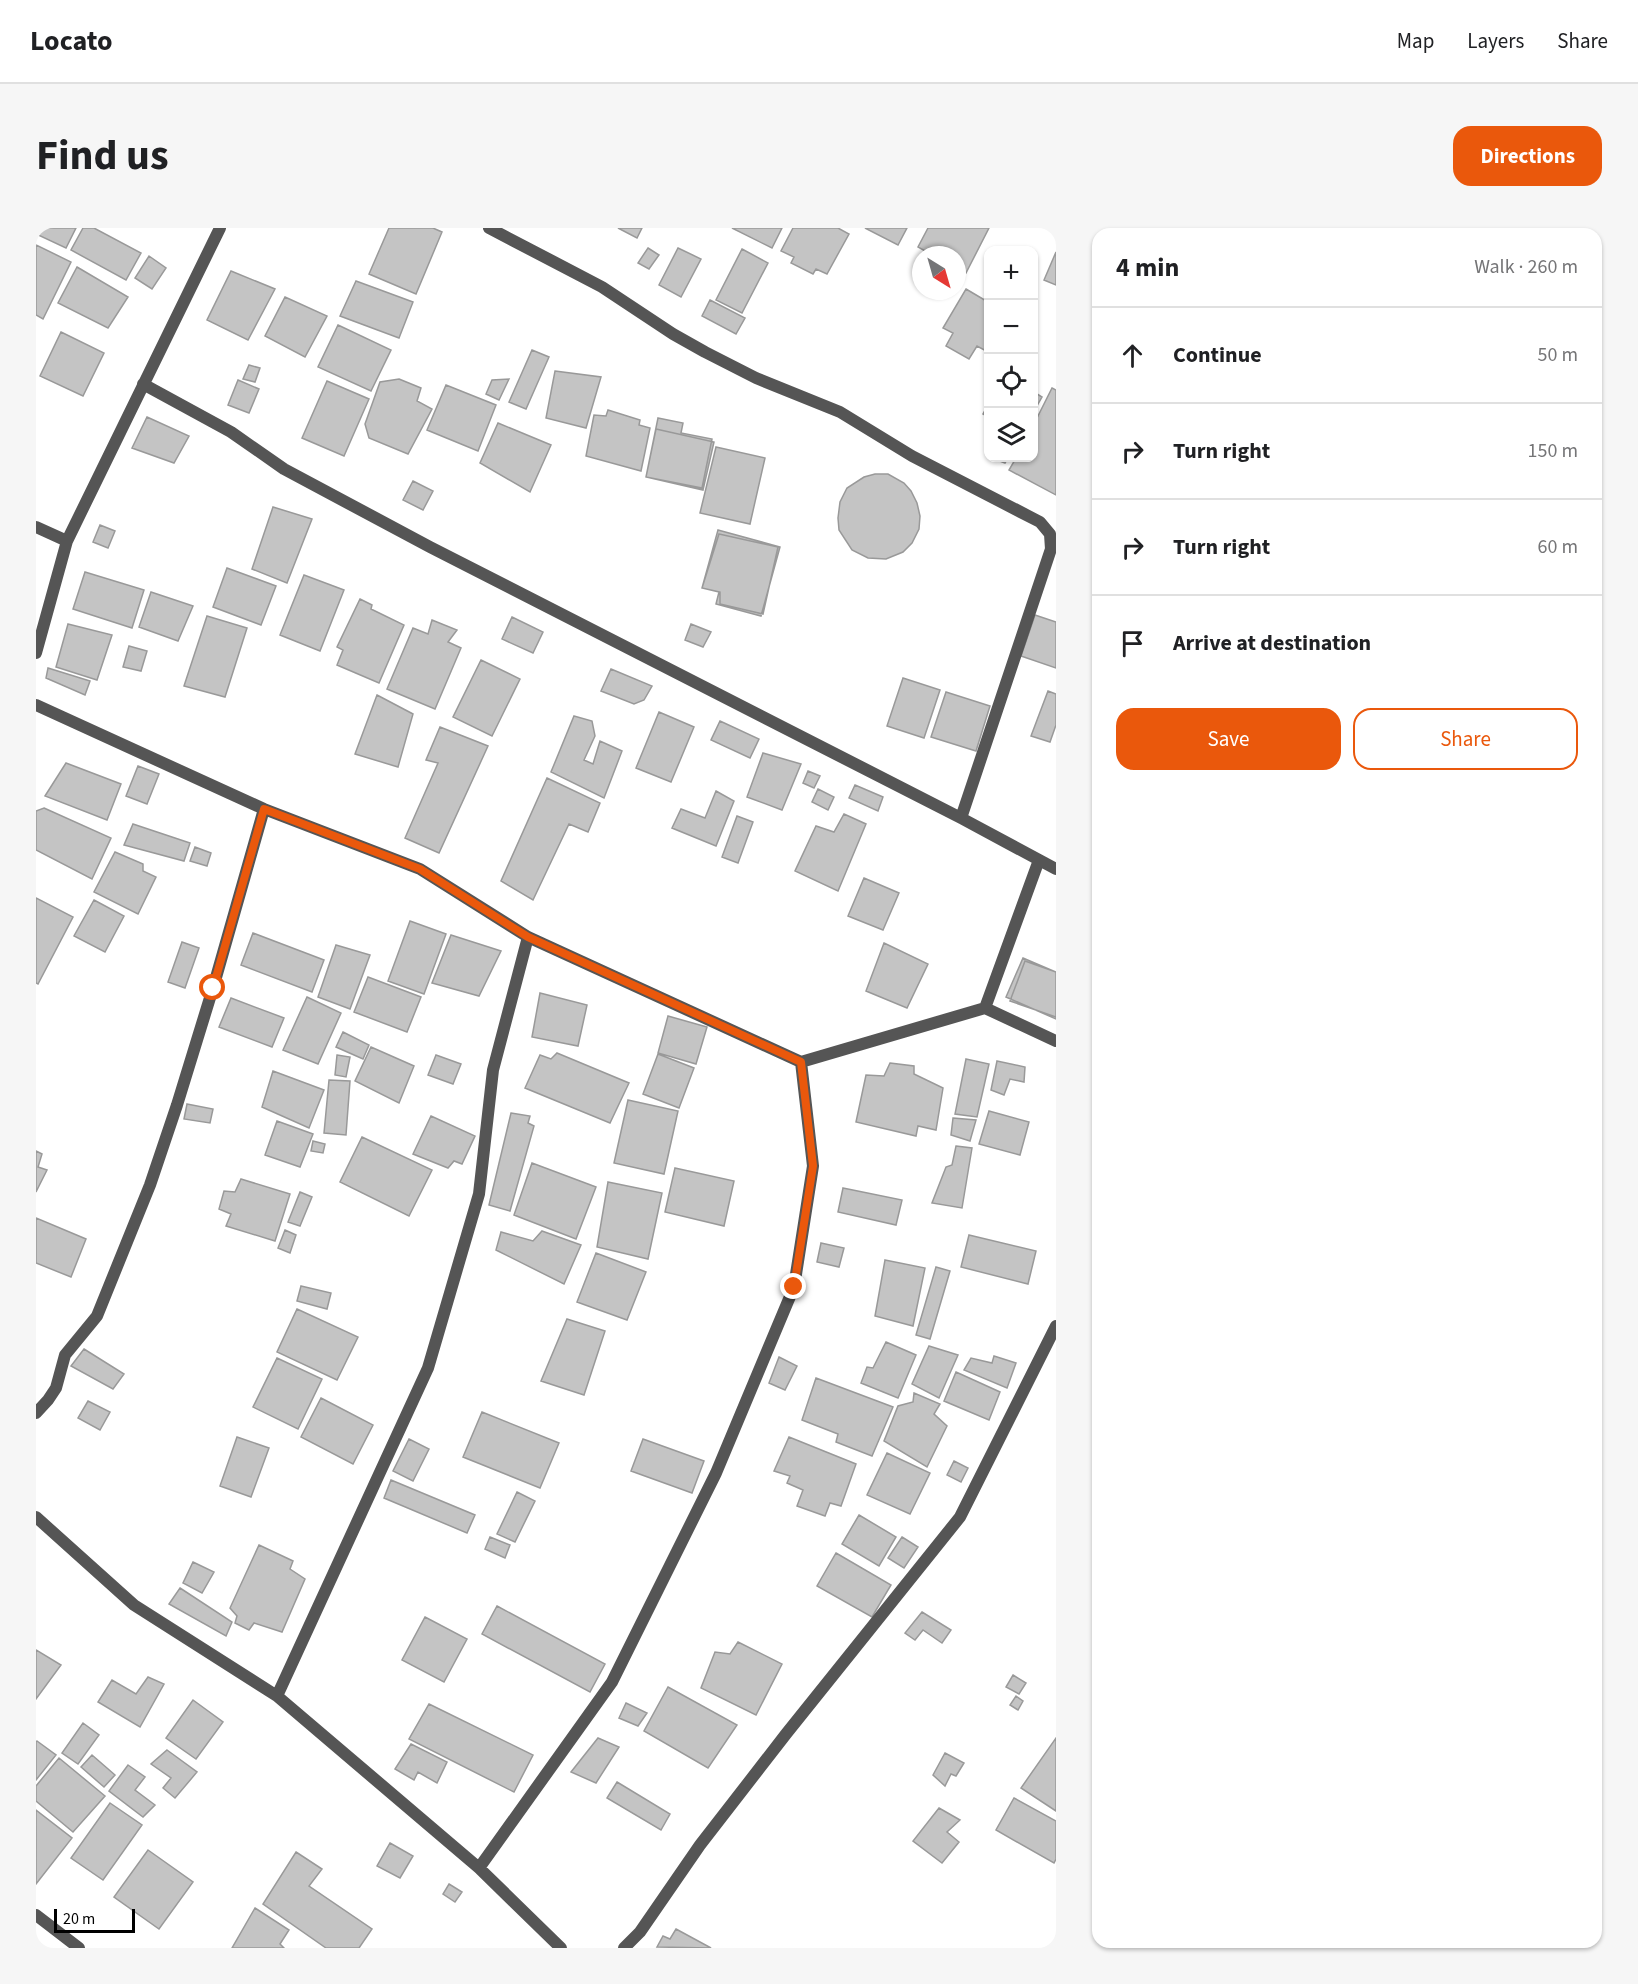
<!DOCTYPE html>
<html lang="en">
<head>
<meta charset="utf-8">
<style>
	body { margin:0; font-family:"Source Sans 3",sans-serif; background:#f6f6f6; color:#202124 }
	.controls { position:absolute; right:18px; top:18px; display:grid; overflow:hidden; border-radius:12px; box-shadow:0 2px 4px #0004 }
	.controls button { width:54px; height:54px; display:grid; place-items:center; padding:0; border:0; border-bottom:2px solid #e0e0e0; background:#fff; color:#202124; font:30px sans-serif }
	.compass { position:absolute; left:876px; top:18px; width:54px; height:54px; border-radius:50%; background:#fff; box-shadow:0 2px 4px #0004; rotate:143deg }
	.scale { position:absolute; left:18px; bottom:15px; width:81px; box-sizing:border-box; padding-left:6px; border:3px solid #000; border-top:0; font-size:16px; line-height:21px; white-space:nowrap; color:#000; -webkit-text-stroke:4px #fff; paint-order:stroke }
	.stop { position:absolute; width:18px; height:18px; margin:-14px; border:4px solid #ea580c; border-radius:50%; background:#fff }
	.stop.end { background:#ea580c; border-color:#fff; box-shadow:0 2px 6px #0008 }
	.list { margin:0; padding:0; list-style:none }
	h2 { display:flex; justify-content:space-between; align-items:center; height:78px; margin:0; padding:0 24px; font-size:26px }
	h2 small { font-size:20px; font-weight:400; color:#757577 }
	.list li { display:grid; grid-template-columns:39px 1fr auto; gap:18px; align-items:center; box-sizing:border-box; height:96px; padding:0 24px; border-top:2px solid #e0e0e0 }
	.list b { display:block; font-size:22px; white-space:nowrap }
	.list em { font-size:20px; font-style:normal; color:#757577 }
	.actions { display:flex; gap:12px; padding:18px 24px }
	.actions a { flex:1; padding:14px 0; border:2px solid #ea580c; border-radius:18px; text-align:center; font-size:21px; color:#ea580c }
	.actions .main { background:#ea580c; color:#fff }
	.icon { flex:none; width:33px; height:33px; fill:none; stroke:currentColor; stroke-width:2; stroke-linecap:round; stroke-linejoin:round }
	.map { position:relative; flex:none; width:1020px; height:1720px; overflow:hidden; border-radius:18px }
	header { display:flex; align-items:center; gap:36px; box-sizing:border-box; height:84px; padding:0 30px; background:#fff; border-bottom:2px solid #e0e0e0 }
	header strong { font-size:28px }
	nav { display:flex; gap:33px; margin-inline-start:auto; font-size:21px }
	.intro { display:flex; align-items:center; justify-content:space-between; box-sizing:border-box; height:144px; padding:0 36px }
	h1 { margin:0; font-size:42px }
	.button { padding:15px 27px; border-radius:18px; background:#ea580c; color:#fff; font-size:21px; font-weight:700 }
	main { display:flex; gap:36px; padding:0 36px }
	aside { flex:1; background:#fff; border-radius:18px; box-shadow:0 2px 4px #0004 }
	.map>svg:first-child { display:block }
	.building { fill:#c4c4c4; stroke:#999; stroke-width:1.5 }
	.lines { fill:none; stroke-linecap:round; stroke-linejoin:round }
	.minor { stroke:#555; stroke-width:12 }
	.route { stroke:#ea580c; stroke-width:8 }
</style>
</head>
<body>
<header>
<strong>Locato</strong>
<nav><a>Map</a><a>Layers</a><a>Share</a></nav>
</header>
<div class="intro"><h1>Find us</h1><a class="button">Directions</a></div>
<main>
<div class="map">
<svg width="1020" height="1720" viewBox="0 0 1020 1720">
	<rect width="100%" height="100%" fill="#fff"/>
	<path class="building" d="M2,0H40L30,20L0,6Z
		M47,0H58L105,25L90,52L35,22Z
		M353,0H397L406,4L380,66L333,46Z
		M582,0H606L601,10Z
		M696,0H746L736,20Z
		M757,0H802L813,6L791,46L780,41L777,46L755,35L758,29L745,23Z
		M829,0H871L862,17Z
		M892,0H953L930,45L921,40V27H896L882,19Z
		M0,17L35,34L7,91L0,87Z
		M612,20L623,27L613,41L602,35Z
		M642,20L665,31L645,69L623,57Z
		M706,21L732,35L706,85L680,72Z
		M1020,24V57L1008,52Z
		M113,28L130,40L116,61L99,50Z
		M41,39L92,69L72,100L22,75Z
		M195,43L239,61L212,112L171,92Z
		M320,53L377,74L363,110L304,88Z
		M930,61L952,74V124L941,118L933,131L910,118L917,105L907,100Z
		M249,69L291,88L269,129L229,108Z
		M674,72L709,90L700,106L666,88Z
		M302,97L355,122L335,163L282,139Z
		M25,104L68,125L47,168L4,148Z
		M496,122L513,129L490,181L473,174Z
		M213,137L224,140L219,154L207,151Z
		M519,143L565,149L550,200L510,190Z
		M363,151L385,160L381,173L396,181L372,226L333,210L329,196L344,154Z
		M473,151L463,172L450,166L456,152Z
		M202,152L223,161L213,185L192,177Z
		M291,153L333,171L308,228L266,210Z
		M410,157L460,177L442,223L391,202Z
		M1016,160L1020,162V267L973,242L980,230H998V196Z
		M998,164L1006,169L998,183Z
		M952,177V189L947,186Z
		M572,182L604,192L603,197L614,200L605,243L550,228L558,187L570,188Z
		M111,189L153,208L138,235L96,220Z
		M622,190L647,195L645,205L676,211L666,260L610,249Z
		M462,195L515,217L494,264L444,235Z
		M620,201L678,214L667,262L610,249Z
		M680,219L729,230L714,296L664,285Z
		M956,230H972L969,235Z
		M839,246H852L868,255L875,263L881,275L884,288L883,301L876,315L867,324L850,331L832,330L816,322L803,302L802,290L804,274L811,260L828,249Z
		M377,253L397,263L387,282L367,272Z
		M237,279L276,291L251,355L216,341Z
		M64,297L79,303L72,320L57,314Z
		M682,302L744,319L725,388L680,376L683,364L666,360Z
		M683,306L742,319L727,386L684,376V364L666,360Z
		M191,340L240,358L225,397L177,379Z
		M49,344L108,362L96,400L37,381Z
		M268,347L308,362L284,423L244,407Z
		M115,364L157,378L142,413L103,399Z
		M324,371L336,377L335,381L368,397L343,455L301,437L307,422L301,419Z
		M999,387L1020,394V440L985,428Z
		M171,388L211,400L189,469L148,458Z
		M476,389L507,404L497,425L466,411Z
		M396,392L421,402L412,414L425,420L399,481L351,461L377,400L392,406Z
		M32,396L76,407L61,452L20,439Z
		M655,396L675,404L667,419L649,412Z
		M93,418L111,423L105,443L87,439Z
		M445,432L484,451L456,508L417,489Z
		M12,440L54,453L49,467L10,450Z
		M575,441L616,458L608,472L598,476L565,463Z
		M867,450L904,462L888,510L851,498Z
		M1012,463L1020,466V497L1014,514L995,508Z
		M910,464L954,478L940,523L895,509Z
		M341,467L377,486L362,539L319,526Z
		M623,484L658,499L635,554L600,540Z
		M538,488L556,493L559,508L548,532L557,536L564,513L586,523L568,570L515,544Z
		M684,493L723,511L714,530L675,512Z
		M404,499L452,518L403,625L369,610L402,535L390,532Z
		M727,525L765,536L746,582L711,569Z
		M30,535L85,556L71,592L9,568Z
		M102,538L123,546L111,576L90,568Z
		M772,543L784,548L778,560L767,555Z
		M511,550L564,575L552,604L533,596L497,672L465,653Z
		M819,557L847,569L842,583L813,570Z
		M782,561L798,569L792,582L776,574Z
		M680,563L698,573L680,618L636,600L645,581L669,590Z
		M8,580L75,610L56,651L0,622V583Z
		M808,586L830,596L802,663L759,643L780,598L798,604Z
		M701,588L717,594L702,635L686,629Z
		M97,596L154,615L148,633L88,617Z
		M159,619L175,625L171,638L154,633Z
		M79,624L107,636V643L120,649L102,686L58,664Z
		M828,650L863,665L847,702L812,688Z
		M0,670L37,689L2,756L0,755Z
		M58,672L88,688L69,724L38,708Z
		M374,693L410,706L388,766L352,753Z
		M217,705L288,732L276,764L205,737Z
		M415,707L465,723L443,768L396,755Z
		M146,714L163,720L149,760L132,754Z
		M848,715L892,736L871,780L830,763Z
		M300,717L334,727L314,781L282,769Z
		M987,730L1020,744V791L970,769Z
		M989,733L1020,744V789L974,773Z
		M332,749L385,769L371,804L318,784Z
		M504,765L551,777L542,818L496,809Z
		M271,769L305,785L282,836L247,822Z
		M195,770L248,790L236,819L183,799Z
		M632,788L671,799L660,836L622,825Z
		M307,804L333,817L327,831L300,819Z
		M335,819L378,838L363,875L319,853Z
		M521,825L593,855L574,895L489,860L504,827L515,831Z
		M622,826L658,840L643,880L607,866Z
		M301,827L314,829L310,849L299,847Z
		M400,827L425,836L417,856L392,847Z
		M930,831L953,836L941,889L919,886Z
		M961,833L989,839L988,854L974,851L968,867L955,862Z
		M854,835L878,838V846L907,860L900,902L882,898L880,908L820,894L830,847L848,848Z
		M237,843L288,862L273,900L226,879Z
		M293,852L314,853L310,907L288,905Z
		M592,872L642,883L628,946L578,935Z
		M151,876L177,881L174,895L148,891Z
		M953,883L993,894L984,927L943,916Z
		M475,885L494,888L492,895L498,898L474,983L453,977Z
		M395,888L439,908L426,936L418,933L412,940L377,926Z
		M917,890L940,892L934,913L915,907Z
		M241,893L277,906L264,939L229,927Z
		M326,909L396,942L373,988L304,954Z
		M277,913L289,916L287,925L275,923Z
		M920,918L936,920L926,980L896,975L910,939L916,937Z
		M0,923L6,926L2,939L11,942L0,964Z
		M496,935L560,959L540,1011L478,987Z
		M639,940L698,953L688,998L629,984Z
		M205,951L254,966L239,1013L190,998L195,986L183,981L188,963L199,964Z
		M572,954L626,965L612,1031L561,1019Z
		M807,960L866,972L860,997L802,984Z
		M264,964L276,969L264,998L252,994Z
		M0,990L50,1011L35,1049L0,1035Z
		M249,1002L260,1007L254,1025L242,1020Z
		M506,1003L545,1017L528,1056L460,1022L465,1004L497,1013Z
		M933,1007L1000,1023L992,1056L925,1039Z
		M785,1015L808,1020L803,1039L781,1034Z
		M560,1025L610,1044L591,1092L541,1074Z
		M849,1032L889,1040L877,1098L839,1088Z
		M900,1039L914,1043L894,1111L880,1107Z
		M265,1058L295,1065L291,1081L261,1073Z
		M261,1081L322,1109L301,1152L241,1124Z
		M531,1091L569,1103L548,1167L505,1153Z
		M850,1114L880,1127L862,1170L825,1155L831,1139L837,1140Z
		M893,1118L922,1127L903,1170L876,1156Z
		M48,1121L88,1146L77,1161L35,1138Z
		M958,1128L980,1135L971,1160L928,1142L935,1130L956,1135Z
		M743,1129L761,1138L749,1162L733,1155Z
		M241,1130L286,1151L262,1201L217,1179Z
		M920,1144L964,1164L953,1192L908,1173Z
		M780,1150L857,1179L836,1228L800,1214L802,1206L766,1192Z
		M878,1165L904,1176L898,1186L911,1198L891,1239L848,1213L862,1178L877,1174Z
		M285,1170L337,1197L317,1236L265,1209Z
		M52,1173L74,1184L64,1202L42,1190Z
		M446,1184L523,1215L504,1260L427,1229Z
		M201,1209L233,1220L215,1269L184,1258Z
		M753,1209L820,1236L805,1278L794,1275L789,1288L761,1278L767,1262L751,1255L754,1248L738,1243Z
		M373,1211L393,1221L377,1253L357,1243Z
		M607,1211L668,1233L656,1265L595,1243Z
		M851,1225L894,1245L874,1286L831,1267Z
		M918,1233L932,1240L925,1254L911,1247Z
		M355,1252L439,1287L431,1305L348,1270Z
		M481,1264L499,1273L479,1314L461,1306Z
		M823,1287L860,1309L843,1338L806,1316Z
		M454,1309L474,1317L469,1330L449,1321Z
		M866,1309L882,1319L868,1340L852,1330Z
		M223,1317L257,1333L254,1341L269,1351L246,1404L218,1395L213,1402L199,1395L201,1388L194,1380Z
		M800,1325L855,1357L836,1389L781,1358Z
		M157,1334L178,1344L166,1365L147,1355Z
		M144,1360L196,1394L190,1408L133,1376Z
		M461,1378L569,1436L554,1464L446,1406Z
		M886,1384L915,1402L906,1415L887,1402L879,1412L869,1405Z
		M389,1389L431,1411L408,1454L366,1432Z
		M702,1414L746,1436L720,1487L665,1460L679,1424L694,1426Z
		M0,1422L25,1437L0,1471Z
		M977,1447L990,1455L983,1466L970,1459Z
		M112,1449L128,1456L104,1499L62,1474L76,1452L100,1466Z
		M632,1459L701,1497L672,1540L608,1503Z
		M980,1468L987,1473L982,1482L974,1477Z
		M157,1472L187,1494L160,1531L130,1510Z
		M590,1475L611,1485L602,1498L583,1490Z
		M393,1476L497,1527L478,1564L373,1511Z
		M47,1495L63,1507L42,1536L26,1525Z
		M562,1510L583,1519L560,1555L535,1544Z
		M1020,1510V1583L985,1560Z
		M1,1513L20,1527L0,1552V1514Z
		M375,1516L411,1534L401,1555L382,1544L378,1552L359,1541Z
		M131,1522L161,1544L139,1570L127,1560L135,1550L115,1536Z
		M909,1525L928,1535L920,1548L915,1546L909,1558L897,1547Z
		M56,1527L79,1547L68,1559L45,1539Z
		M23,1530L69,1568L37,1604L0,1573V1558Z
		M92,1537L109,1549L99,1562L119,1577L107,1589L73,1563Z
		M581,1554L634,1586L625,1602L571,1570Z
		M978,1570L1020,1593V1631L1018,1635L960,1602Z
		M74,1575L106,1597L67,1652L35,1630Z
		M903,1580L924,1592L911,1604L923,1614L906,1635L877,1613Z
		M0,1582L36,1610L0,1656Z
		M354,1615L377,1628L364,1650L341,1638Z
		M112,1622L157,1654L123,1701L78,1669Z
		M260,1624L286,1641L273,1658L336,1701L323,1720H290L227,1676Z
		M413,1656L426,1664L419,1674L407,1666Z
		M219,1680L253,1702L244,1716L248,1720H196Z
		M640,1701L675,1720L621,1719L627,1708L634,1711Z"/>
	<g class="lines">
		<path class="minor" d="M453,0L566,59L637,106L669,124L720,150L804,184L876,228L1004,294L1014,306L1015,321L925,590
			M107,156L195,204L248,241L394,319L925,590L1020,641
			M0,299L31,313
			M0,425L31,313L184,0
			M0,477L228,581L384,641L492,709L765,834L949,780L1003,632
			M949,780L1020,813
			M0,1185L12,1172L20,1160L29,1127L61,1088L114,957L141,877L177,760L228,581
			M0,1289L98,1377L241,1468L443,1640L525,1720
			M241,1468L392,1140L443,966L457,842L492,709
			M443,1640L576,1454L680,1245L758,1059L777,938L765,834
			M0,1687L43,1720
			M588,1720L604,1704L664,1617L750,1506L924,1289L1020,1098"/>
	</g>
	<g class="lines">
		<path class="route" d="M177,760L228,581L384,641L492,709L765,834L777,938L758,1059"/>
	</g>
</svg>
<div class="controls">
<button>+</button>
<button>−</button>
<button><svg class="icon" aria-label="locate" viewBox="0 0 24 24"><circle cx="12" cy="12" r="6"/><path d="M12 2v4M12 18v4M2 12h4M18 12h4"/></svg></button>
<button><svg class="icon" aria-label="layers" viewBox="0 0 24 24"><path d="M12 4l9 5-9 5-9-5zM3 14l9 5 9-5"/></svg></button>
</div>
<svg class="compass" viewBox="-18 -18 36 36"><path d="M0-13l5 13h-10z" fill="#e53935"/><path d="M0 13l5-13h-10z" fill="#757577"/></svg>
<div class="scale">20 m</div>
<div class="stop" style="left:177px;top:760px"></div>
<div class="stop end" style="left:758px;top:1059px"></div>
</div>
<aside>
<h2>4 min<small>Walk · 260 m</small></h2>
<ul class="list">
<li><svg class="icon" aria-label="ahead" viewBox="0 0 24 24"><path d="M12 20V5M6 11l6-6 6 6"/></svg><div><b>Continue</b></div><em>50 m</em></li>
<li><svg class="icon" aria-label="right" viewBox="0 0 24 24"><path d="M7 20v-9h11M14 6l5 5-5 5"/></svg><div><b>Turn right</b></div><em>150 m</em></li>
<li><svg class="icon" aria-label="right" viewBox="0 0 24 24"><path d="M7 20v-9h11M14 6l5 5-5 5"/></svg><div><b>Turn right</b></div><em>60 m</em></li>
<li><svg class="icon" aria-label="arrive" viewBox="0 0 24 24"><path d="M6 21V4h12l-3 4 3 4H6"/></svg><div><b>Arrive at destination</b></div></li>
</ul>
<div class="actions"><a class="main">Save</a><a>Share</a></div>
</aside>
</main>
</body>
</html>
